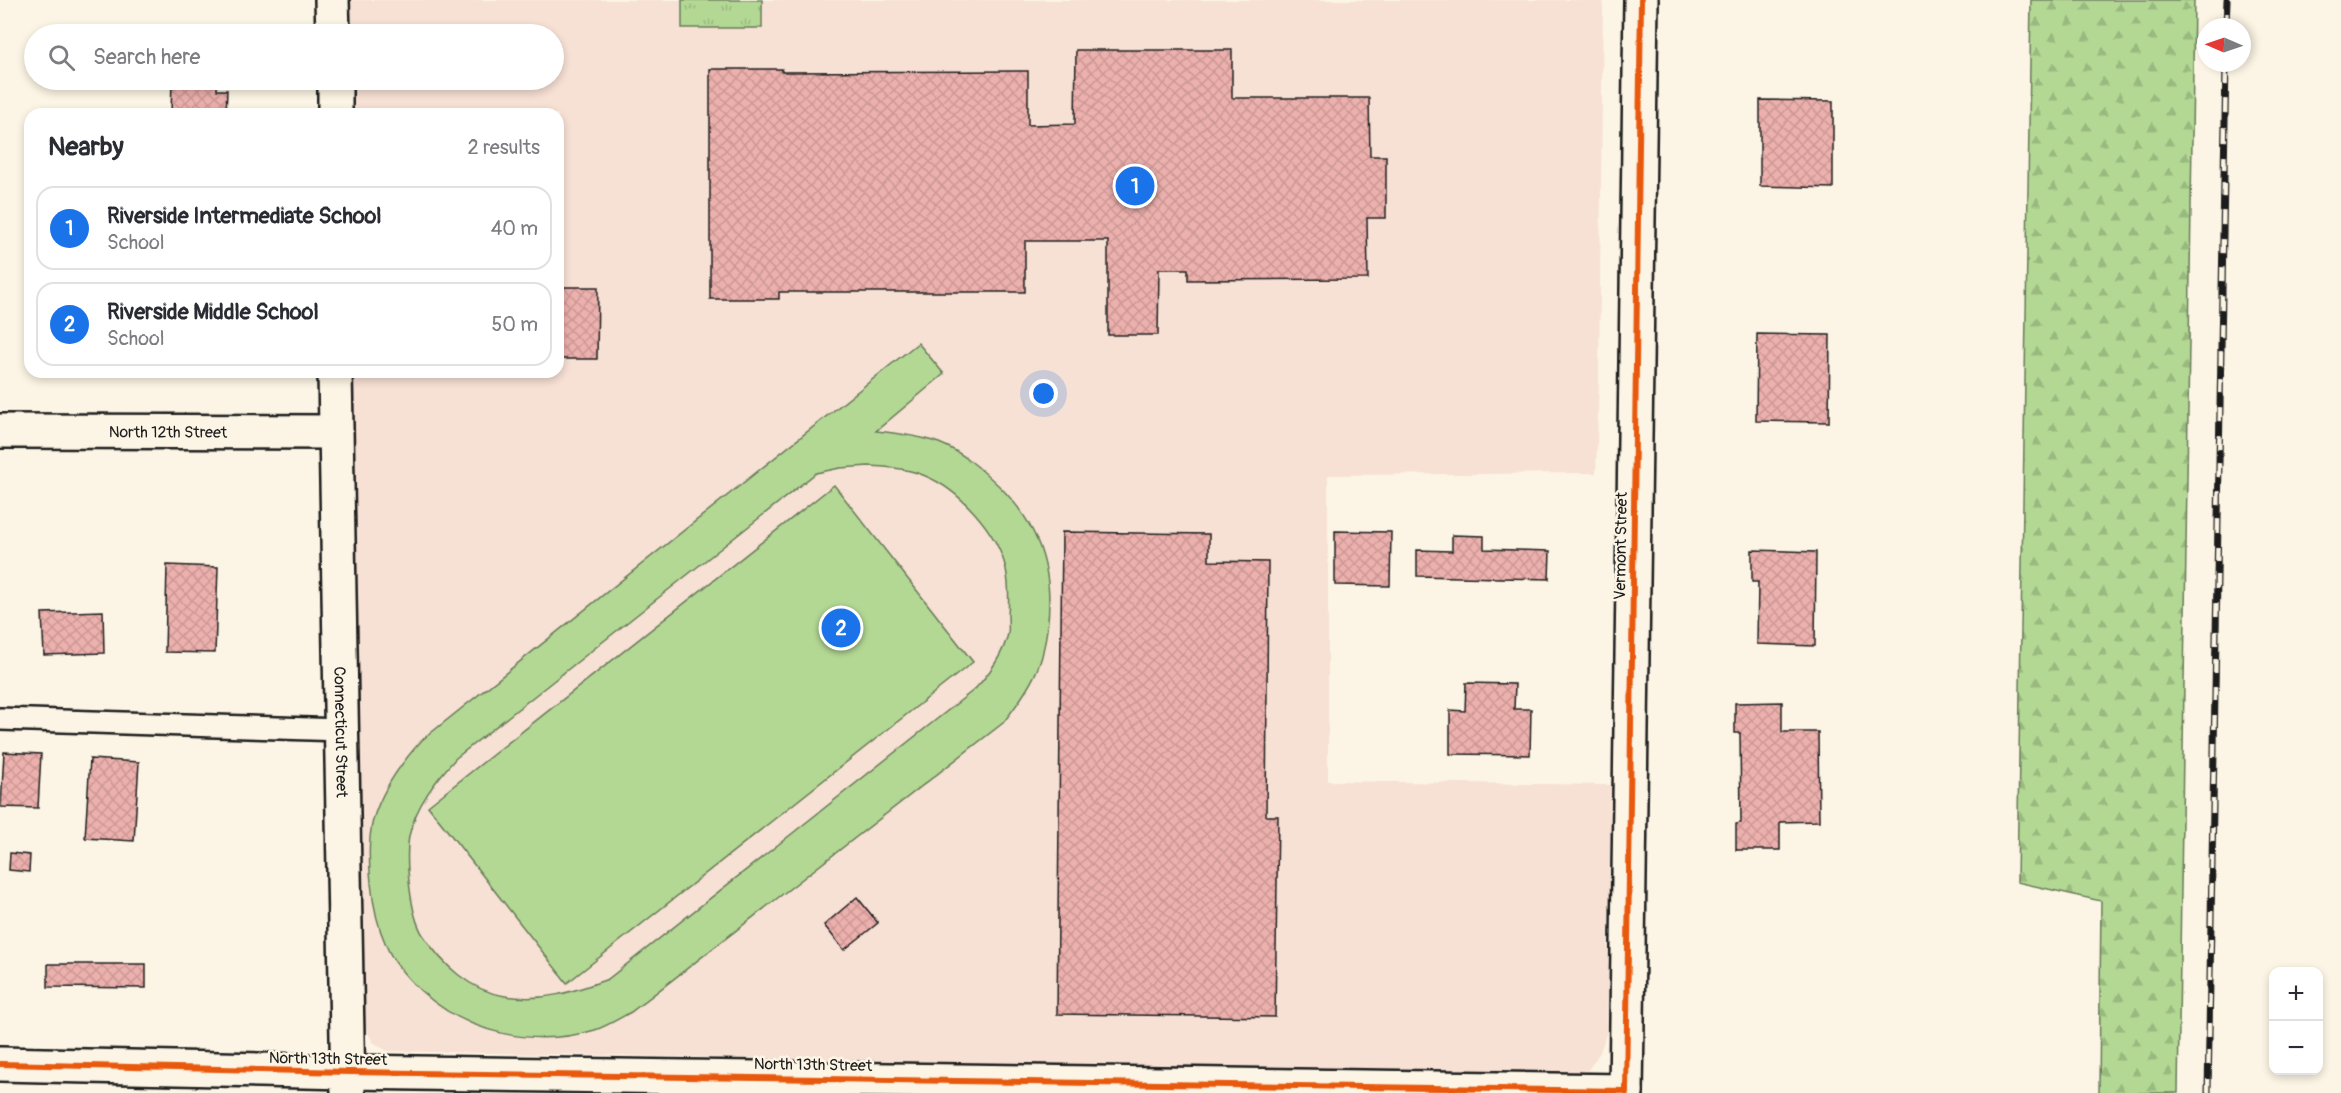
<!DOCTYPE html>
<html lang="en">
<head>
<meta charset="utf-8">
<style>
	body { margin:0; font-family:Pangolin,sans-serif; background:#f2f2f3; color:#2b2b33 }
	.controls { position:absolute; right:18px; bottom:18px; display:grid; overflow:hidden; border-radius:12px; box-shadow:0 3px 9px #0003 }
	.controls button { width:54px; height:54px; display:grid; place-items:center; padding:0; border:0; border-bottom:2px solid #e1e1e2; background:#fff; color:#2b2b33; font:30px sans-serif }
	.compass { position:absolute; left:2197px; top:18px; width:54px; height:54px; border-radius:50%; background:#fff; box-shadow:0 3px 9px #0003; rotate:272deg }
	.you { position:absolute; left:1044px; top:394px; width:21px; height:21px; margin:-15px; border:4px solid #fff; border-radius:50%; background:#1a73e8; box-shadow:0 0 0 9px #1a73e833 }
	.badge { display:grid; place-items:center; width:39px; height:39px; border-radius:50%; background:#1a73e8; color:#fff; font-size:20px; font-weight:700 }
	.pin { position:absolute; translate:-50% -50%; border:3px solid #fff; box-shadow:0 2px 6px #0006 }
	.list { margin:0; padding:0; list-style:none }
	h2 { display:flex; justify-content:space-between; align-items:center; height:78px; margin:0; padding:0 24px; font-size:26px }
	h2 small { font-size:20px; font-weight:400; color:#7c7c81 }
	.list li { display:grid; grid-template-columns:39px 1fr auto; gap:18px; align-items:center; box-sizing:border-box; height:84px; margin:0 12px 12px; padding:0 12px; border:2px solid #e1e1e2; border-radius:18px }
	.list b { display:block; font-size:22px; white-space:nowrap }
	.list p { margin:0; font-size:20px; white-space:nowrap; color:#7c7c81 }
	.list em { font-size:20px; font-style:normal; color:#7c7c81 }
	.icon { flex:none; width:33px; height:33px; fill:none; stroke:currentColor; stroke-width:2; stroke-linecap:round; stroke-linejoin:round }
	.map { position:relative; flex:none; width:2341px; height:1093px; overflow:hidden }
	.search { position:absolute; background:#fff; box-shadow:0 3px 9px #0003; left:24px; top:24px; width:540px; height:66px; display:flex; align-items:center; gap:15px; box-sizing:border-box; padding:0 21px; border-radius:33px; color:#7c7c81; font-size:22px }
	.panel { position:absolute; background:#fff; box-shadow:0 3px 9px #0003; left:24px; top:108px; width:540px; height:270px; border-radius:18px }
	.map>svg:first-child { display:block }
	.built { fill:#f7e0d4 }
	.grass { fill:url(#grass-tufts); stroke:#687a58; stroke-width:1.5 }
	.forest { fill:url(#forest-firs); stroke:#687a58; stroke-width:1.5 }
	.garden { fill:#b3d894; stroke:#687a58; stroke-width:1.5; fill-rule:evenodd }
	.building { fill:url(#building-cross-hatch); stroke:#1c1c1c; stroke-width:1.5 }
	.lines { fill:none; stroke-linecap:round; stroke-linejoin:round }
	.service-casing { stroke:#1c1c1c; stroke-width:26 }
	.minor-casing { stroke:#1c1c1c; stroke-width:38 }
	.tertiary-casing { stroke:#1c1c1c; stroke-width:38 }
	.service { stroke:#fcf5e5; stroke-width:21 }
	.minor { stroke:#fcf5e5; stroke-width:33 }
	.tertiary { stroke:#fcf5e5; stroke-width:33 }
	.rail-casing { stroke:#1c1c1c; stroke-width:7 }
	.rail { stroke:#fcf5e5; stroke-width:4.5; stroke-dasharray:14; stroke-linecap:butt }
	.cycleway-casing { stroke:#fcf5e5; stroke-width:10 }
	.cycleway { stroke:#e8590c; stroke-width:6 }
	.labels { text-anchor:middle; stroke-width:5; stroke-linejoin:round; paint-order:stroke }
	.street-label { font-size:16px; fill:#1c1c1c; stroke:#fcf5e5 }
</style>
</head>
<body>
<div class="map">
<svg width="2341" height="1093" viewBox="0 0 2341 1093">
	<defs>
		<pattern id="grass-tufts" width="24" height="20" patternUnits="userSpaceOnUse" patternTransform="scale(1.5)"><rect width="24" height="20" fill="#b3d894"/><path d="M3 7l-1-3M5 7V3M7 7l1-3M15 17l-1-3M17 17v-4M19 17l1-3" fill="none" stroke="#99b97f"/></pattern>
		<pattern id="forest-firs" width="22" height="20" patternUnits="userSpaceOnUse" patternTransform="scale(1.5)"><rect width="22" height="20" fill="#b3d894"/><path d="M5 1l3.5 6h-7zM16 11l3.5 6h-7z" fill="#99b97f"/></pattern>
		<pattern id="building-cross-hatch" width="8" height="8" patternUnits="userSpaceOnUse" patternTransform="scale(1.5)"><rect width="8" height="8" fill="#ecb0ad"/><path d="M0 0l8 8M0 8l8-8" fill="none" stroke="#ca9794"/></pattern>
	</defs>
	<rect width="100%" height="100%" fill="#fcf5e5"/>
	<filter id="ink" filterUnits="userSpaceOnUse"><feTurbulence type="fractalNoise" baseFrequency=".0167" numOctaves="2"/><feDisplacementMap in="SourceGraphic" scale="12" xChannelSelector="R" yChannelSelector="G"/><feConvolveMatrix kernelMatrix="1 2 1 2 8 2 1 2 1" color-interpolation-filters="sRGB"/></filter>
	<g filter="url(#ink)">
		<path class="built" d="M346,0H1603L1599,377L1596,473L1328,475V781L1611,785L1607,1031L1600,1052L1588,1070L1561,1074L387,1051L373,1042L362,1022L351,372H558V114H348L347,80H554V34H347Z"/>
		<path class="grass" d="M682,0H762V28H682Z"/>
		<path class="forest" d="M2031,0H2194L2178,1093H2099L2101,901L2017,882Z"/>
		<path class="garden" d="M918,343L944,374L876,431C897,433 919,436 939,443C962,452 980,468 998,485C1048,533 1058,590 1042,656C1036,679 1018,704 1003,723L631,1012C620,1018 607,1026 595,1030C534,1048 468,1034 421,991C407,978 393,963 386,945C377,925 373,904 371,883C369,864 368,839 373,820C382,789 401,763 422,740ZM869,466C887,467 905,468 923,475C959,489 997,531 1006,569C1009,584 1009,601 1008,615C1008,621 1009,628 1008,634C1003,654 989,674 975,689L608,979C572,992 544,1002 505,996C470,991 442,964 423,935C410,915 405,859 409,836C416,805 436,780 456,758L816,473L840,468Z
			M834,485L973,662L567,983L428,806Z"/>
		<path class="building" d="M1076,50H1232V98H1369L1370,156H1386V218H1367L1368,279L1188,280V269H1159L1158,335H1108V241H1025V292H779V299H710V69H782V72L1028,71V125L1075,124Z
			M172,80H217V90H227L226,114H171Z
			M1760,100L1833,101V188L1760,186Z
			M558,287H598L597,359H558Z
			M1757,334L1830,335L1829,422L1756,421Z
			M1335,531L1391,532L1390,586L1335,585Z
			M1062,532L1209,534V561L1268,562L1266,816H1278L1275,1017L1057,1014Z
			M1452,535L1484,536V549L1550,551L1549,579L1417,576V550L1452,551Z
			M1752,550L1816,552L1815,646L1757,644L1758,582H1752Z
			M167,565L218,567L215,653L165,652Z
			M103,611L104,653L44,655L42,613Z
			M1466,683L1515,684L1514,709H1531L1530,755L1450,754V710L1465,711Z
			M1782,702V732H1818L1819,821L1780,822V850H1736V824L1741,823L1740,733H1735V703Z
			M4,752L41,754L38,808L1,807Z
			M90,759L139,762L134,841L85,838Z
			M10,853L30,855L29,872L9,870Z
			M857,897L878,923L844,950L824,925Z
			M48,964H146V988L48,987Z"/>
		<g class="lines">
			<defs>
				<path id="service" d="M0,719L342,730"/>
				<g id="minor">
					<path d="M332,0L333,34"/>
					<path d="M335,80V114"/>
					<path id="s1" d="M335,372L348,1093"/>
					<path id="s2" d="M0,431L335,432"/>
					<path d="M0,1064L349,1072L1626,1091"/>
				</g>
				<path id="tertiary" d="M1626,1093L1641,0"/>
			</defs>
			<use href="#service" class="service-casing"/>
			<use href="#minor" class="minor-casing"/>
			<use href="#tertiary" class="tertiary-casing"/>
			<use href="#service" class="service"/>
			<use href="#minor" class="minor"/>
			<use href="#tertiary" class="tertiary"/>
			<defs>
				<path id="rail" d="M2226,27L2227,0
					M2208,1093L2226,63"/>
			</defs>
			<use href="#rail" class="rail-casing"/>
			<use href="#rail" class="rail"/>
			<defs>
				<path id="cycleway" d="M0,1064L349,1072L1626,1091
					M1626,1093L1641,0"/>
			</defs>
			<use href="#cycleway" class="cycleway-casing"/>
			<use href="#cycleway" class="cycleway"/>
		</g>
	</g>
	<g class="labels">
		<g class="street-label">
			<text dy="6" stroke="none"><textPath href="#s2" startOffset="168">North 12th Street</textPath></text>
			<text transform="translate(1620 546) rotate(-89)" y="6">Vermont Street</text>
			<text dy="6" stroke="none"><textPath href="#s1" startOffset="360">Connecticut Street</textPath></text>
			<text transform="translate(328 1058) rotate(1)" y="6">North 13th Street</text>
			<text transform="translate(813 1064) rotate(1)" y="6">North 13th Street</text>
		</g>
	</g>
</svg>
<div class="controls">
<button>+</button>
<button>−</button>
</div>
<svg class="compass" viewBox="-18 -18 36 36"><path d="M0-13l5 13h-10z" fill="#e53935"/><path d="M0 13l5-13h-10z" fill="#7c7c81"/></svg>
<div class="you"></div>
<div class="pin badge" style="left:1135px;top:186px">1</div>
<div class="pin badge" style="left:841px;top:628px">2</div>
<div class="search"><svg class="icon" aria-label="search" viewBox="0 0 24 24"><circle cx="10" cy="10" r="6"/><path d="M15 15l6 6"/></svg>Search here</div>
<section class="panel">
<h2>Nearby<small>2 results</small></h2>
<ul class="list">
<li><span class="badge">1</span><div><b>Riverside Intermediate School</b><p>School</p></div><em>40 m</em></li>
<li><span class="badge">2</span><div><b>Riverside Middle School</b><p>School</p></div><em>50 m</em></li>
</ul>
</section>
</div>
</body>
</html>
